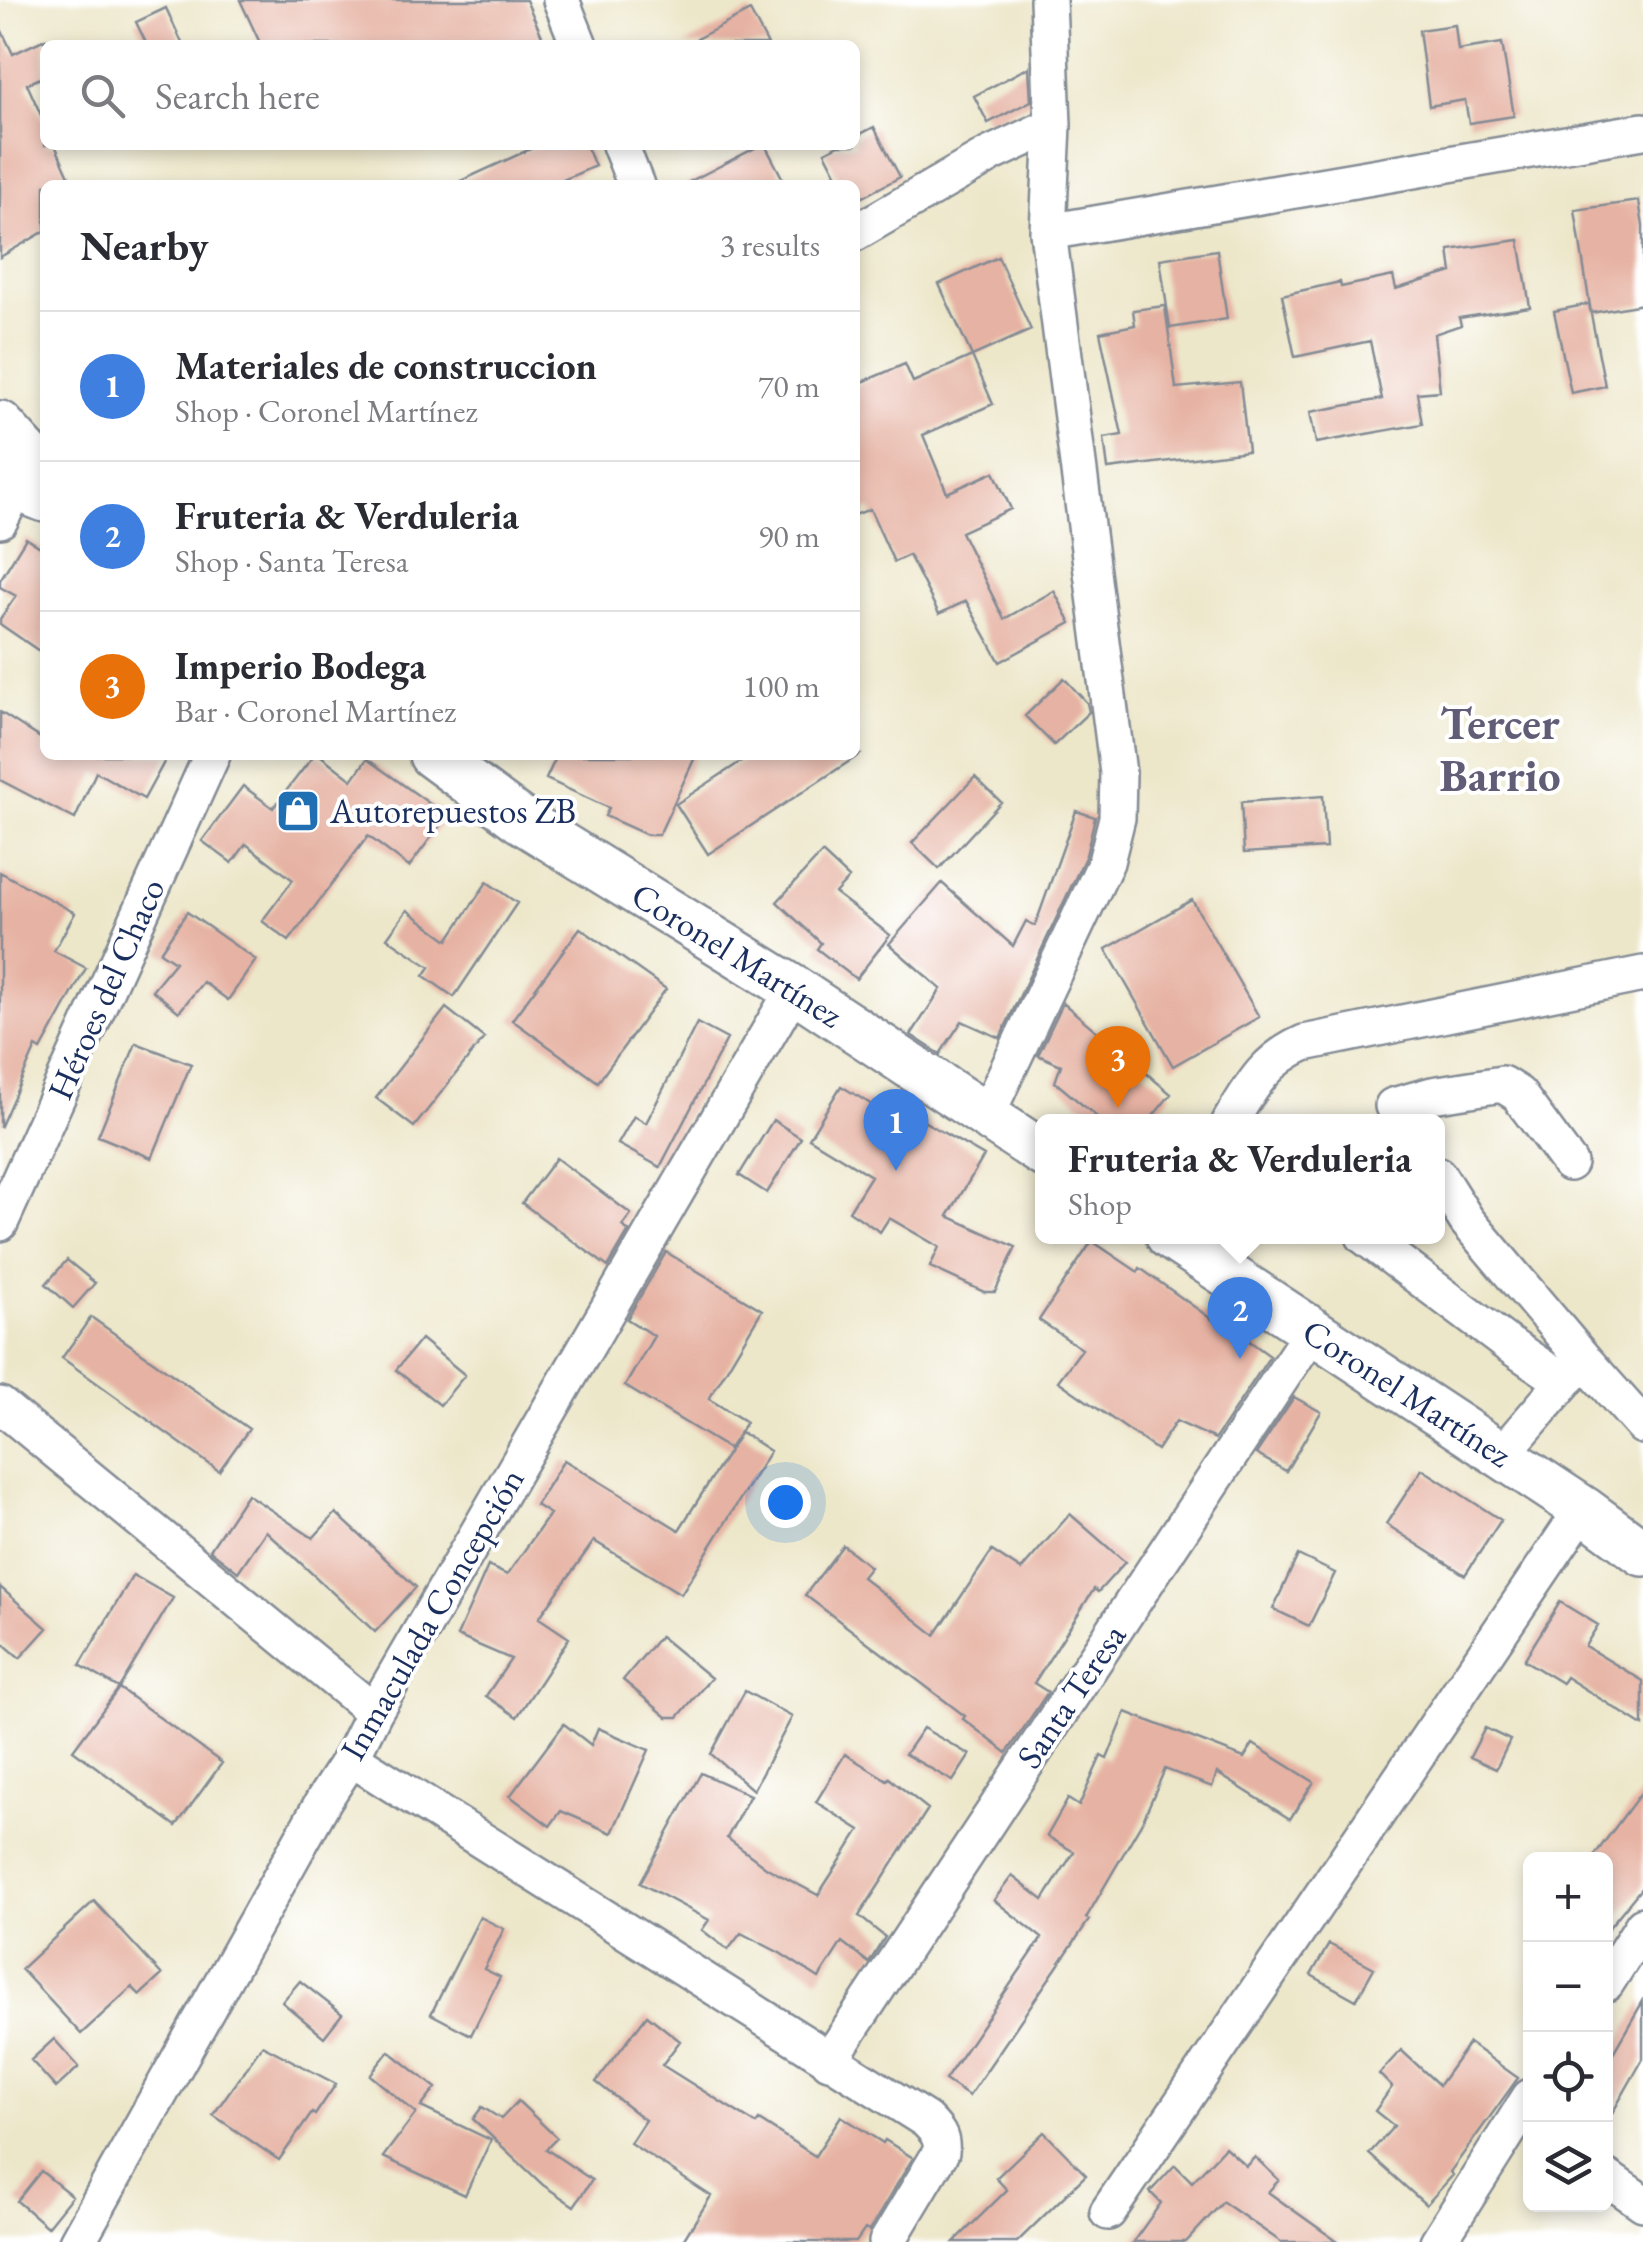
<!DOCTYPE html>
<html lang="en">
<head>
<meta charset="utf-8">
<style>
	body { margin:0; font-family:"EB Garamond",serif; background:#f7f7f7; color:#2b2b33 }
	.controls { position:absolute; right:30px; bottom:30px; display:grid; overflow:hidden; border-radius:15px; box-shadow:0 5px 15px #0003 }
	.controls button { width:90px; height:90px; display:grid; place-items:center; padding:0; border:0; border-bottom:2px solid #e1e1e2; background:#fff; color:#2b2b33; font:50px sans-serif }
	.you { position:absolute; left:785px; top:1502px; width:35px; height:35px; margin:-25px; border:8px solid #fff; border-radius:50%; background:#1a73e8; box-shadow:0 0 0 15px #1a73e833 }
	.badge { display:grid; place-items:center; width:65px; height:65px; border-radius:50%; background:#0f766e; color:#fff; font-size:32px; font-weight:700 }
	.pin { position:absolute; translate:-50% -82px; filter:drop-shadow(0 2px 5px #0008) }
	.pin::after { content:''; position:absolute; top:52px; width:35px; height:30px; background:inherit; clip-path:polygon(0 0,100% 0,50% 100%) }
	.popup { position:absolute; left:1035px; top:1114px; width:410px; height:130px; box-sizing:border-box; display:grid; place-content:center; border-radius:15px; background:#fff; filter:drop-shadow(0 2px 8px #0005); font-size:32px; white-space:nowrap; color:#7c7c81 }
	.popup b { font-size:38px; color:#2b2b33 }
	.popup::after { content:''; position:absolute; left:50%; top:100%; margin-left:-20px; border:20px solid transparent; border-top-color:#fff }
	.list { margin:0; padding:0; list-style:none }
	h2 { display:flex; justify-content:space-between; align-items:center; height:130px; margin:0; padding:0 40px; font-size:42px }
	h2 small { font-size:32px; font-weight:400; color:#7c7c81 }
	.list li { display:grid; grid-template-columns:65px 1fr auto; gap:30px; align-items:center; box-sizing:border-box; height:150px; padding:0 40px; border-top:2px solid #e1e1e2 }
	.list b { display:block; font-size:38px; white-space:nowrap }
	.list p { margin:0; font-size:32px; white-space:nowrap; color:#7c7c81 }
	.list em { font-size:32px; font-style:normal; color:#7c7c81 }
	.icon { flex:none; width:55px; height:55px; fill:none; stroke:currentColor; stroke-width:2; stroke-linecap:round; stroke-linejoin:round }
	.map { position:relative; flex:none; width:1643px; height:2242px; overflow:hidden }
	.search { position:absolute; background:#fff; box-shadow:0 5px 15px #0003; left:40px; top:40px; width:820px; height:110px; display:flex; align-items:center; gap:25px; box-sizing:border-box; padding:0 35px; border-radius:15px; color:#7c7c81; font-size:38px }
	.panel { position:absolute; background:#fff; box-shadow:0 5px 15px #0003; left:40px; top:180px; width:820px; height:580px; border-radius:15px }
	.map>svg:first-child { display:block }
	.building { fill:#e6b2a3 }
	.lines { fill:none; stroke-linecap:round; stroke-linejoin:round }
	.minor-casing { stroke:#848b94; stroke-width:40 }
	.major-casing { stroke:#848b94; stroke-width:50 }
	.minor { stroke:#fff; stroke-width:35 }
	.major { stroke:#fff; stroke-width:45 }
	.labels { text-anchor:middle; stroke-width:8; stroke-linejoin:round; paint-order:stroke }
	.poi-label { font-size:35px; fill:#1b2f5e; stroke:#fff; text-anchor:start }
	.street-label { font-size:35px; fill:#1b2f5e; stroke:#fff }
	.district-label { font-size:45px; font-weight:bold; fill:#625d76; stroke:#fff }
</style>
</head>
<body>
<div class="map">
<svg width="1643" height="2242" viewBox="0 0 1643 2242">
	<rect width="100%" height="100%" fill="#fff"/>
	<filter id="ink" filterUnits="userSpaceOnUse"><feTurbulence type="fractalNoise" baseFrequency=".01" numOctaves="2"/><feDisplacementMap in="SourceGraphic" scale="20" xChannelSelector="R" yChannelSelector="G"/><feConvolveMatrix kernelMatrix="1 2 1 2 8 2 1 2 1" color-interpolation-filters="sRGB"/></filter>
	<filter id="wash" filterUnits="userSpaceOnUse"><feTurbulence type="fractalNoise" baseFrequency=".0048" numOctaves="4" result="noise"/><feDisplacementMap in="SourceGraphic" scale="40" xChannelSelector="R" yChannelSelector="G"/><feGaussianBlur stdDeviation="2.25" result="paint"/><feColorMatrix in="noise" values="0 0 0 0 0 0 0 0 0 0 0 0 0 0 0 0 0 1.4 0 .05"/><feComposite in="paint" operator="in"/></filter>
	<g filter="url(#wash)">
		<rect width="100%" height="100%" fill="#ede7ca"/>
		<g id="blocks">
			<path class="building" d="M240,0H526L546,45H261Z
				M166,8L183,45H147L136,22Z
				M750,11L768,45H685Z
				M1455,25L1458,50L1502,43L1514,116L1469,123L1465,100L1429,106L1419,30Z
				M0,27L13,54L45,39V76L27,84L45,124V145H55L73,185H45V231L0,257Z
				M1029,67L1031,101L988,123L974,96Z
				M874,127L900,177L855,201V185H842L825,152L839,145H855V137Z
				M539,145H586L595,166L552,185H452Z
				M761,145H765L786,185H683Z
				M1639,201L1643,226V304L1591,313L1575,210Z
				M1519,240L1530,307L1459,318L1461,325L1434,334L1440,391L1417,393L1422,424L1316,443L1310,412L1382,399L1370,341L1295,357L1282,295L1340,282L1341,287L1393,276L1396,289L1452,272L1449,250Z
				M1217,250L1227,319L1170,328L1160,259Z
				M998,257L1031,330L972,356L939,284Z
				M1589,304L1605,386L1571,393L1554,311Z
				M1165,306L1176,388L1240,382L1248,451L1108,469L1104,438L1122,435L1100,332L1135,325L1133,310Z
				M972,356L993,404L923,435L947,493L994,472L1011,509L961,532L1004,619L1054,591L1071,623L1000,662L966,601L939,614L909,555L894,562L870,509L855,515V385L905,364L913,382Z
				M26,538L45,550V655L0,624V619L16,596L0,587V580Z
				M1064,678L1087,703L1089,712L1054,745L1025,716Z
				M0,712L45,741V755H168L144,799L96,772L75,819L0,780Z
				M314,755H320L352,780L367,759L447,816L409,867L368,836L289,941L262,921L293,880L246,844L232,863L202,841L243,786L273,808Z
				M557,755H696L659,835H647L605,816L609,808L546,779Z
				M751,755H859L708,854L676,804Z
				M975,777L1001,802L939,869L912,843Z
				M1323,796L1326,848L1244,853L1241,802Z
				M1076,811L1095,817L1086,855L1000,1038L962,1021L940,1054L911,1035L941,989L889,944L942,883L1013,946L1026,921L1035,926Z
				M822,853L849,878L835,893L890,935L856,979L817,949L821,943L777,902Z
				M0,872L75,913L54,951L86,968L41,1050L36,1047L0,1128Z
				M487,882L517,903L454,997L424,976L430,967L387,938L407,910L448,940Z
				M1192,900L1259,1017L1173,1066L1106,949Z
				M187,912L256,960L228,1000L203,982L179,1012L152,990L175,962L160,952Z
				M580,928L666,989L598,1082L512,1020Z
				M1063,1003L1171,1094L1148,1122H1103L1055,1082L1061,1065L1038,1055Z
				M446,1008L484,1038L414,1127L376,1098Z
				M697,1023L727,1039L660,1167L618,1144L634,1116L646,1123Z
				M136,1043L191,1064L152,1158L98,1136Z
				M841,1086L904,1124L911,1114L984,1156L948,1216L1016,1247L995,1292H984L930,1267L939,1247L889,1218L880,1232L849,1211L871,1176L809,1138Z
				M773,1120L801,1138L767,1193L739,1175Z
				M556,1158L631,1214L622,1226L629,1231L608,1267L522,1203Z
				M1092,1241L1138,1272L1140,1268L1231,1333L1234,1330L1270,1356L1215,1439L1176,1421L1157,1450L1058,1381L1082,1349L1039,1320Z
				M666,1252L762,1310L709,1399L746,1422L729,1449L625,1386L654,1336L627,1319Z
				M67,1260L95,1283L73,1308L46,1284Z
				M91,1317L249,1429L219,1471L62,1358Z
				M421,1339L465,1375L440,1405L396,1370Z
				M1294,1397L1321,1412L1286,1471L1256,1454Z
				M741,1432L770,1451L681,1594L594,1541L539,1618L569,1638L517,1717L486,1696L511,1659L457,1636L488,1566L507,1575L550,1514L536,1505L564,1460L679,1530Z
				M1422,1469L1501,1520L1465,1575L1386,1524Z
				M247,1494L313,1538L336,1513L416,1587L375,1632L266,1531L238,1572L210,1550Z
				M1070,1514L1125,1562L1098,1592L1094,1589L1034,1683L1048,1692L1007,1753L963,1719L965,1716L805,1595L843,1545L870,1567L862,1577L935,1635L992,1551L1021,1570Z
				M1298,1555L1335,1573L1309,1626L1273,1609Z
				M133,1575L173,1598L119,1688L80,1665Z
				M0,1587L47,1628L20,1658L0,1641Z
				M1560,1602L1598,1625L1585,1646L1643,1681V1726L1566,1677L1562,1683L1524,1660Z
				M660,1636L711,1678L678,1717H667L623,1680Z
				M119,1688L222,1763L176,1826L73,1750Z
				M745,1691L792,1717L753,1790L711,1754Z
				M1126,1712L1244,1758L1253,1744L1314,1782L1290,1819L1217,1773L1212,1787L1165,1769L1142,1822L1086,1918L1089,1920L969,2096L945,2080L1042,1938L994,1900L1012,1876L1043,1900L1074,1852L1047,1836L1068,1799L1079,1806L1101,1756L1107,1759Z
				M564,1724L591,1745L598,1728L649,1750L612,1833L561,1811L550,1826L510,1796Z
				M923,1728L970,1755L953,1781L905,1754Z
				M1485,1728L1510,1740L1496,1769L1470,1757Z
				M845,1754L887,1780L889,1778L928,1809L859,1916L885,1937L869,1963L842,1942L819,1978L780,1953L741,1933L728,1950L702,1930L709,1920L640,1883L701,1773L750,1795L727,1838L767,1868L818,1895L860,1830L816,1802Z
				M1643,1790V1886L1606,1931V1860H1591Z
				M94,1901L162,1975L140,1995L132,1987L81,2034L21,1969Z
				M480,1917L504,1929L484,1969L500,1977L471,2035L431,2014Z
				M1329,1944L1374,1968L1356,2000L1311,1975Z
				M300,1981L342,2014L324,2037L282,2002Z
				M1643,2001V2059L1606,2124V2065Z
				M647,2015L680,2041L662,2065L756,2124L759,2120L815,2156L841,2116L883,2143L885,2140L913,2158L869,2231L865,2229L856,2242H682L711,2196L630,2143L645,2120L596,2082Z
				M54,2039L79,2067L56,2088L31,2060Z
				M1469,2043L1518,2078L1450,2172L1453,2175L1426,2205L1369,2154L1394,2126L1375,2111L1392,2087L1379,2074L1401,2050L1439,2085Z
				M262,2045L336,2084L315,2115L312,2113L279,2160L213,2115Z
				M389,2051L436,2088L421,2107L491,2140L465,2195L383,2157L416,2113L370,2075Z
				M518,2101L557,2138L546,2149L592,2180L574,2206L543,2185L473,2119L482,2107L501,2119Z
				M1044,2132L1086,2175L1017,2242H954L1007,2190L996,2178Z
				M1225,2147L1246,2166L1255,2157L1279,2180L1268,2192L1338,2242H1281L1223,2202L1186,2242H1133L1161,2203L1150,2192L1175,2165L1192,2182Z
				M41,2171L72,2196L47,2227L17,2201Z"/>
		</g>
	</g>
	<g filter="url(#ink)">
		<use href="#blocks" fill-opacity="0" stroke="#848b94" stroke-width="2.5"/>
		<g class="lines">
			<defs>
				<path id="minor" d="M561,0L579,45
					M620,145L636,185
					M1048,232L1643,131
					M855,233L991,154L1053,125
					M0,520L16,489
					M1393,1106L1432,1095L1502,1084L1518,1094L1569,1163
					M986,1116L1106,862L1117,818L1118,773L1048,232L1053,125L1048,0
					M1230,1122C1251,1087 1265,1060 1304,1043L1643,974
					M1438,1175L1467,1221L1585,1361
					M0,1223L212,755
					M1364,1236L1505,1342L1564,1382L1501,1455
					M1568,1378L1585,1361L1643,1426
					M0,1405L374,1712
					M351,1758L926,2120C936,2130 943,2137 941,2152L887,2242
					M1606,1983L1643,1925
					M829,2061L1313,1330
					M1606,2177L1643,2203
					M1108,2212L1583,1509
					M77,2242L325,1798L351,1758L374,1712L794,989
					M1438,2242L1530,2097"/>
				<path id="major" d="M0,424L45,473
					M0,481L45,499
					M432,755L519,819L794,989L1042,1153
					M1169,1236L1583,1509L1643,1553"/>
			</defs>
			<use href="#minor" class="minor-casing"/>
			<use href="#major" class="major-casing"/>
			<use href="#minor" class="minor"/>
			<use href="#major" class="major"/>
		</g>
	</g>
	<defs>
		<symbol id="shop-square" viewBox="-11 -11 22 22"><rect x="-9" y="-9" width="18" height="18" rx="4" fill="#1f6fb2" stroke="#fff"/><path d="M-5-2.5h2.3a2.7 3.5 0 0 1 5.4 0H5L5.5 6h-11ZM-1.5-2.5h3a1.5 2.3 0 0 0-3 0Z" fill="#fff"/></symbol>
	</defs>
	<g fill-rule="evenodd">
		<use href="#shop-square" x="273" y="786" width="50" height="50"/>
	</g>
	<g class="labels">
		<g class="poi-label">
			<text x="330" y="823">Autorepuestos ZB</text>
		</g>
		<g class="street-label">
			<text transform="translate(737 955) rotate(32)" y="12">Coronel Martínez</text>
			<text transform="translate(106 989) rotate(-66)" y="12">Héroes del Chaco</text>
			<text transform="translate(1407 1393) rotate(33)" y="12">Coronel Martínez</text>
			<text transform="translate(432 1614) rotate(-60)" y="12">Inmaculada Concepción</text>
			<text transform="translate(1071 1696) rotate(-56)" y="12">Santa Teresa</text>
		</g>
		<g class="district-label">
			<text x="1500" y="739">Tercer<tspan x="1500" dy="52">Barrio</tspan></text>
		</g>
	</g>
</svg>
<div class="controls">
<button>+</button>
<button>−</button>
<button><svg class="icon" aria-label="locate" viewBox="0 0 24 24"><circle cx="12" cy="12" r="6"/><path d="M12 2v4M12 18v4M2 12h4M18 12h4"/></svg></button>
<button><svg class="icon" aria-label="layers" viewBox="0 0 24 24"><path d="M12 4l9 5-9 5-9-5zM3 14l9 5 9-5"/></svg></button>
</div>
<div class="you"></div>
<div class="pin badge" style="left:896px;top:1171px;background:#3f7fe0">1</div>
<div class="pin badge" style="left:1240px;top:1359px;background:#3f7fe0">2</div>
<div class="popup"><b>Fruteria &amp; Verduleria</b>Shop</div>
<div class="pin badge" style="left:1118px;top:1108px;background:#e8710a">3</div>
<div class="search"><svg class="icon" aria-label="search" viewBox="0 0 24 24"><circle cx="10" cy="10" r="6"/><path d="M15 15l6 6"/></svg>Search here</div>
<section class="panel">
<h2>Nearby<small>3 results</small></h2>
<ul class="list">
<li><span class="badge" style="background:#3f7fe0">1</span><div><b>Materiales de construccion</b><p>Shop · Coronel Martínez</p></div><em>70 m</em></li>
<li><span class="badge" style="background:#3f7fe0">2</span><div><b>Fruteria &amp; Verduleria</b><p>Shop · Santa Teresa</p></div><em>90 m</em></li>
<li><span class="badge" style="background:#e8710a">3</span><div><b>Imperio Bodega</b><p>Bar · Coronel Martínez</p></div><em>100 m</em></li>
</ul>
</section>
</div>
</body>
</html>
